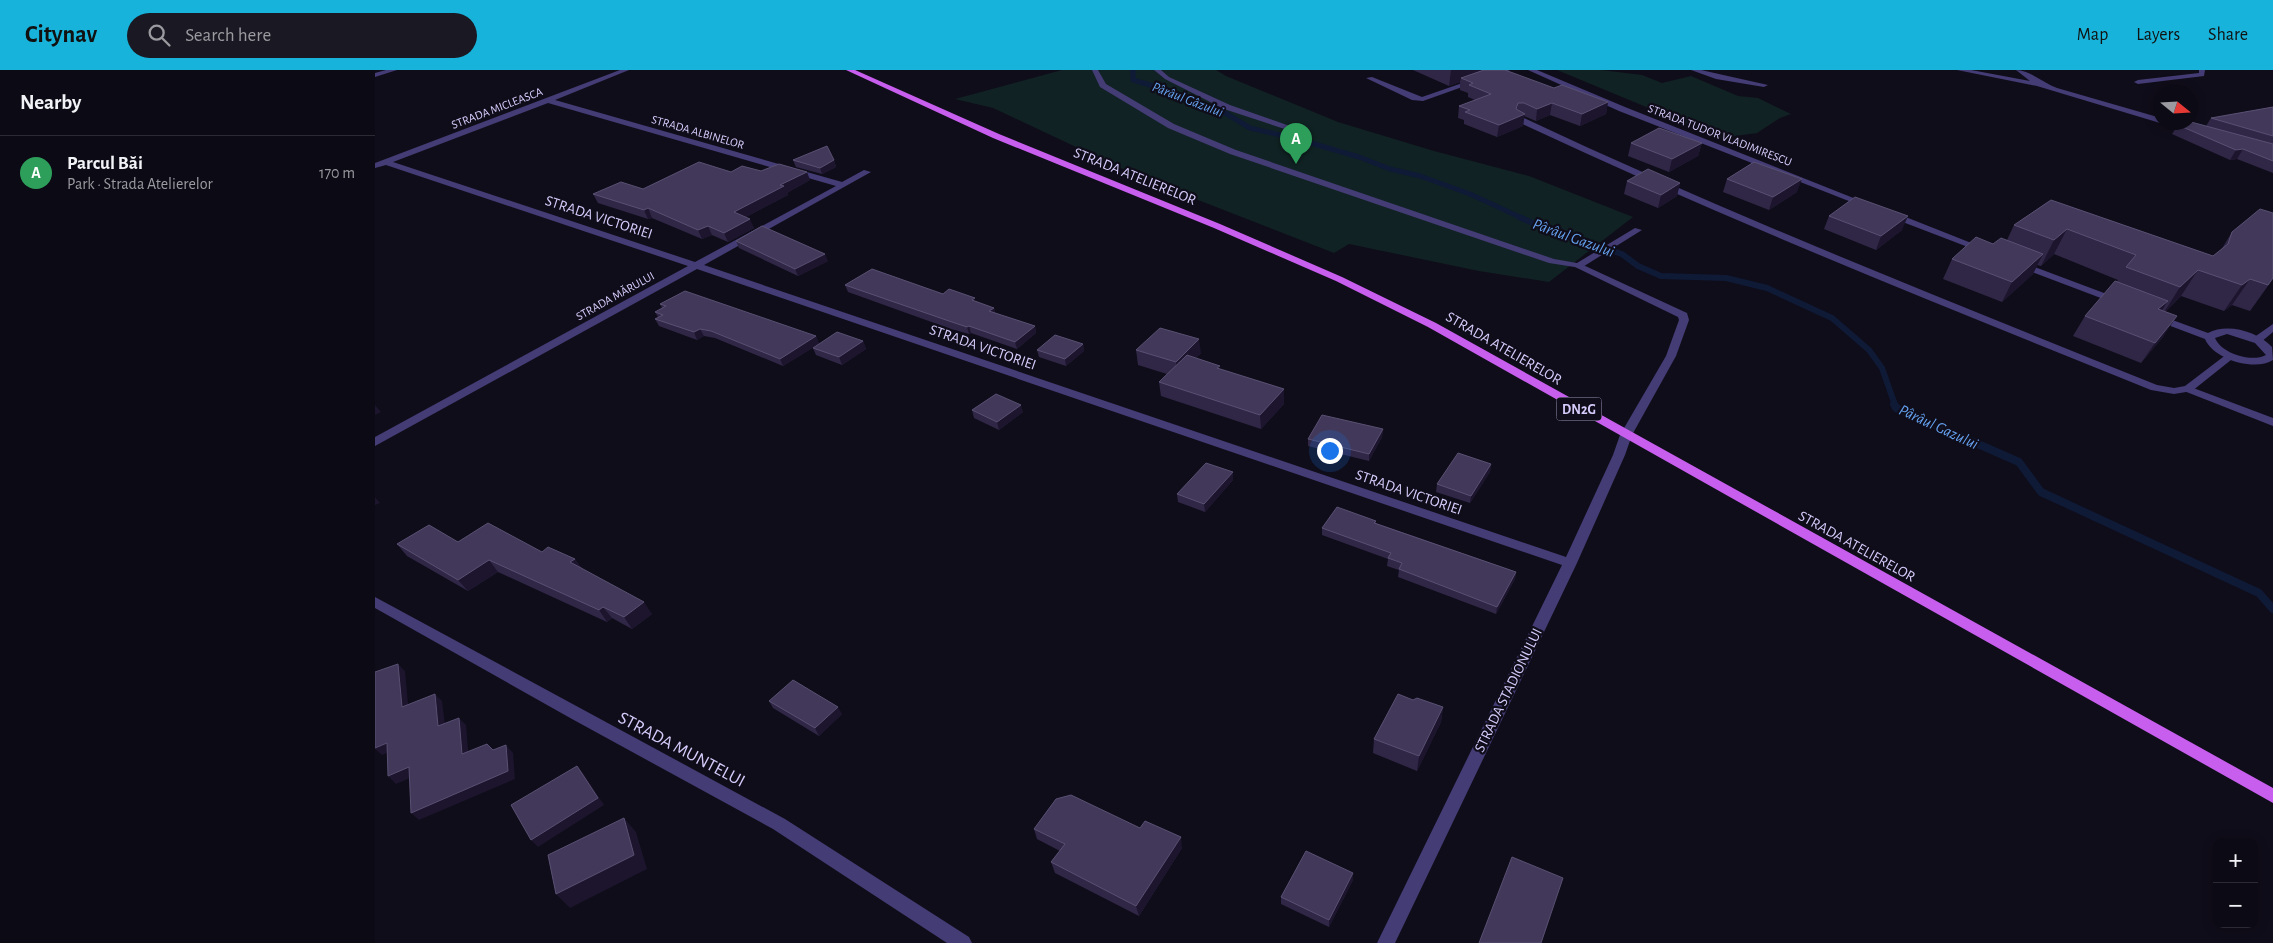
<!DOCTYPE html>
<html lang="en">
<head>
<meta charset="utf-8">
<style>
	body { margin:0; font-family:"Alegreya Sans",sans-serif; background:#1a1822; color:#f1f3f6 }
	.controls { position:absolute; right:15px; bottom:15px; display:grid; overflow:hidden; border-radius:10px; box-shadow:0 2px 12px #0003 }
	.controls button { width:45px; height:45px; display:grid; place-items:center; padding:0; border:0; border-bottom:1px solid #2c2b34; background:#0c0a14; color:#f1f3f6; font:25px sans-serif }
	.compass { position:absolute; left:1778px; top:15px; width:45px; height:45px; border-radius:50%; background:#0c0a14; box-shadow:0 2px 12px #0003; rotate:108deg }
	.you { position:absolute; left:954px; top:380px; width:18px; height:18px; margin:-12px; border:4px solid #fff; border-radius:50%; background:#1a73e8; box-shadow:0 0 0 8px #1a73e833 }
	.badge { display:grid; place-items:center; width:32px; height:32px; border-radius:50%; background:#17b3da; color:#fff; font-size:16px; font-weight:700 }
	.pin { position:absolute; translate:-50% -41px; filter:drop-shadow(0 1px 2px #0008) }
	.pin::after { content:''; position:absolute; top:26px; width:18px; height:15px; background:inherit; clip-path:polygon(0 0,100% 0,50% 100%) }
	.list { margin:0; padding:0; list-style:none }
	h2 { display:flex; justify-content:space-between; align-items:center; height:65px; margin:0; padding:0 20px; font-size:21px }
	h2 small { font-size:16px; font-weight:400; color:#9a9aa0 }
	.list li { display:grid; grid-template-columns:32px 1fr auto; gap:15px; align-items:center; box-sizing:border-box; height:75px; padding:0 20px; border-top:1px solid #2c2b34 }
	.list b { display:block; font-size:19px; white-space:nowrap }
	.list p { margin:0; font-size:16px; white-space:nowrap; color:#9a9aa0 }
	.list em { font-size:16px; font-style:normal; color:#9a9aa0 }
	.icon { flex:none; width:28px; height:28px; fill:none; stroke:currentColor; stroke-width:2; stroke-linecap:round; stroke-linejoin:round }
	.map { position:relative; flex:none; width:1898px; height:873px; overflow:hidden }
	header { display:flex; align-items:center; gap:30px; box-sizing:border-box; height:70px; padding:0 25px; background:#17b3da; color:#111 }
	header strong { font-size:24px }
	nav { display:flex; gap:28px; margin-inline-start:auto; font-size:18px }
	.search { width:350px; height:45px; background:#1a1822; display:flex; align-items:center; gap:12px; box-sizing:border-box; padding:0 18px; border-radius:28px; color:#9a9aa0; font-size:19px }
	main { display:flex }
	aside { flex:1; background:#0c0a14 }
	.map>svg:first-child { display:block }
	.green { fill:#102223 }
	.lines { fill:none; stroke-linecap:round; stroke-linejoin:round }
	.stream-far2 { stroke:#0f1a37; stroke-width:5 }
	.stream-far1 { stroke:#0f1a37; stroke-width:6 }
	.stream { stroke:#0f1a37; stroke-width:8 }
	.service { fill:#443c75; fill-rule:evenodd }
	.pedestrian { fill:#443c75; fill-rule:evenodd }
	.minor { fill:#443c75; fill-rule:evenodd }
	.tertiary { fill:#443c75; fill-rule:evenodd }
	.primary { fill:#c75eee; fill-rule:evenodd }
	.wall { fill:#302747 }
	.shaded-wall { fill:#1c152d }
	.building { fill:#42395a; stroke:#595073 }
	.labels { text-anchor:middle; stroke-width:4.5; stroke-linejoin:round; paint-order:stroke }
	.far-street-label { font-size:12px; fill:#d5cbfa; stroke:#100d1a }
	.far-water-label { font-size:14px; font-style:italic; fill:#64a1ef; stroke:#100d1a }
	.shield { fill:#100d1a; stroke:#9a92b7; stroke-width:1 }
	.shield-label { font-size:14px; font-weight:bold; fill:#d5cbfa }
	.street-label { font-size:15px; fill:#d5cbfa; stroke:#100d1a }
	.water-label { font-size:16px; font-style:italic; fill:#64a1ef; stroke:#100d1a }
	.near-street-label { font-size:18px; fill:#d5cbfa; stroke:#100d1a }
</style>
</head>
<body>
<header>
<strong>Citynav</strong>
<div class="search"><svg class="icon" aria-label="search" viewBox="0 0 24 24"><circle cx="10" cy="10" r="6"/><path d="M15 15l6 6"/></svg>Search here</div>
<nav><a>Map</a><a>Layers</a><a>Share</a></nav>
</header>
<main>
<aside>
<h2>Nearby<small></small></h2>
<ul class="list">
<li><span class="badge" style="background:#2e9e5b">A</span><div><b>Parcul Băi</b><p>Park · Strada Atelierelor</p></div><em>170 m</em></li>
</ul>
</aside>
<div class="map">
<svg width="1898" height="873" viewBox="0 0 1898 873">
	<rect width="100%" height="100%" fill="#100d1a"/>
	<path class="green" d="M687,0H841L851,6L963,52L1059,81L1154,106L1258,147L1174,212L1104,201L974,174L959,183L769,109L618,38L580,29Z
		M1182,0H1226L1267,5L1287,13L1316,6L1363,26L1383,28L1416,44L1405,48L1382,63L1346,68Z"/>
	<g class="lines">
		<path class="stream-far2" d="M758,0V10L796,21L798,26L829,38H842L875,58L922,69L984,87L1015,99L1045,106L1095,124L1147,148"/>
		<path class="stream-far1" d="M1144,147L1171,159L1247,184L1263,196L1286,206L1351,208L1392,218L1457,248L1494,280L1507,298L1520,335"/>
		<path class="stream" d="M1519,334L1521,338L1644,392L1666,422L1884,523L1898,539"/>
		<path class="service" d="M1813,316L1898,348V356L1809,321L1807,319Z"/>
		<path class="pedestrian" d="M717,0H723L731,14L799,54L861,80L1179,189L1202,193L1260,158L1267,160L1206,198L1174,193L855,84L793,58L725,17Z
			M779,0H786L794,7L855,35L932,62L925,64L849,39L790,9Z"/>
		<path class="minor" d="M11,0H22L0,7V3Z
			M245,0H254L180,30L467,112L489,100L496,102L329,195L1191,487L1238,385L1245,365L1291,286L1304,250L1303,247L1198,196L1200,194H1206L1312,243L1314,250L1301,286L1257,365L1250,385L1202,493L1020,873H1002L1187,495L322,199L0,376V367L313,196L11,95L0,98V93ZM173,33L461,116L320,192L18,92Z
			M1125,0H1135L1048,31L1037,30L991,8L997,7L1047,27Z
			M1316,0H1326L1393,15L1389,17L1341,9Z
			M1582,0H1596L1655,11L1641,0C1655,0 1668,13 1682,18L1786,48V52H1802L1822,60L1815,62L1662,16Z
			M1824,0H1830L1829,6L1763,14L1759,12L1763,10L1824,3Z
			M1141,47H1147C1355,145 1569,229 1782,315L1799,318L1810,316L1852,284L1856,283L1861,286L1817,321L1799,324L1776,320C1563,234 1349,149 1141,51Z
			M1898,254V262L1886,272H1878V268Z
			M0,527L410,749L594,867L597,873H572L398,759L197,649L0,538Z"/>
		<path class="tertiary" d="M1153,0H1162L1250,37L1496,135L1489,137L1244,41Z
			M1512,142H1518L1614,180L1612,182H1606L1512,146Z
			M1644,191L1745,229L1747,231L1745,233H1739L1641,196L1639,194Z
			M1781,244L1833,263C1852,253 1882,261 1897,277L1898,290C1880,302 1838,289 1830,269L1777,249L1776,247ZM1852,264L1880,273L1891,285C1876,293 1846,283 1840,268Z"/>
		<path class="primary" d="M471,0H480L624,64L845,154L967,207L1061,253L1898,718V733L1053,257L961,211L839,158L618,68Z"/>
	</g>
	<path class="wall" d="M1038,0H1109L1233,32L1231,44L1205,56L1175,45L1161,51L1149,46L1148,56L1122,67L1089,54V50L1083,48L1084,36L1100,30L1093,27V23L1085,20V12L1074,16Z
		M1898,37V103L1862,89L1855,90L1797,64L1803,55L1831,56L1836,48Z
		M1256,73H1327L1323,86L1294,102L1253,86Z
		M418,90H459L461,97L447,104L421,97Z
		M386,101L435,110L412,123L413,125L371,147L379,158L353,172L337,165L327,169L277,148L273,149L223,133L218,124L268,119L356,102Z
		M1352,109L1422,122L1394,140L1348,122Z
		M1252,111L1305,113L1302,126L1283,138L1249,124Z
		M1676,130L1838,186L1846,180L1857,162L1895,213L1875,241L1857,235L1849,241L1806,226L1790,242L1788,267L1766,293L1698,266L1710,246L1743,210L1679,184L1666,196L1662,195L1658,204L1627,232L1568,209L1577,189L1618,174L1632,170L1639,155Z
		M1454,146L1527,160L1501,180L1449,159Z
		M361,171L453,191L423,206L364,178Z
		M470,215L568,224L602,232L619,238L620,243L660,256L661,263L642,279L596,263L594,264L576,259L473,222Z
		M285,234L441,266L444,274L408,296L340,268L329,266L322,270L284,256L280,249L283,247L280,242L287,238Z
		M488,271L491,279L467,295L441,285L438,278Z
		M708,274L709,281L691,296L664,287L662,280Z
		M761,280L826,283L821,288L845,299L909,319V334L886,359L786,326L784,312L792,304L763,295Z
		M597,340L648,342L624,360L599,348Z
		M1008,359L1007,367L994,391L933,376V369Z
		M1116,394L1115,402L1095,433L1061,422L1062,414Z
		M858,410L830,442L803,432L802,424Z
		M1001,451V453L1141,502L1140,509L1121,544L1023,507L1024,500L1012,496L1013,489L947,465V458Z
		M22,474L167,482L200,489L207,499L277,544L257,559L237,548L232,552L123,502L93,521L32,486Z
		M1038,630L1068,637L1066,652L1042,701L998,683L999,669Z
		M394,631L467,644L444,666L398,638Z
		M765,758L807,778L764,846L680,803L676,792L685,781L662,769L659,759Z
		M978,810L954,857L906,834V827Z"/>
	<path class="shaded-wall" d="M1076,0H1109L1086,8L1085,12L1074,16Z
		M1233,32L1231,44L1205,56L1207,44Z
		M1143,33L1141,45L1150,44L1148,56L1122,67L1124,55L1141,39Z
		M1177,33L1175,45L1161,51L1162,39Z
		M1327,73L1323,86L1294,102L1297,89Z
		M1868,79L1862,89L1855,90L1861,80Z
		M459,90L461,97L447,104L445,98Z
		M432,102L435,110L412,123L413,125L363,151L359,142L405,115Z
		M1427,109L1422,122L1394,140L1398,127Z
		M1305,113L1302,126L1283,138L1286,125Z
		M273,138L277,148L273,149L269,140Z
		M1533,146L1527,160L1501,180L1506,166Z
		M375,149L379,158L353,172L349,163Z
		M333,156L337,165L327,169L323,160Z
		M1692,159L1679,184L1666,196L1679,170Z
		M450,184L453,191L423,206L420,199Z
		M1668,184L1658,204L1627,232L1637,212Z
		M1823,200L1806,226L1788,244L1805,217Z
		M1875,209L1857,235L1849,241L1867,215Z
		M1793,231L1780,251L1783,239Z
		M619,238L621,245L614,241Z
		M1802,246L1788,267L1766,293L1780,273Z
		M594,256L596,263L594,264L592,257Z
		M660,256L661,263L642,279L640,272Z
		M325,259L329,266L322,270L319,262Z
		M441,266L444,274L408,296L405,289Z
		M824,269L826,283L802,307L801,292Z
		M488,271L491,279L467,295L464,287Z
		M708,274L709,281L691,296L690,289Z
		M909,319V334L886,359L885,345Z
		M0,335L6,342L0,345Z
		M646,335L648,342L624,360L622,352Z
		M1008,359L1007,367L994,391V384Z
		M1116,394L1115,402L1095,433L1096,426Z
		M858,402V410L830,442L829,434Z
		M0,427L5,433L0,435Z
		M200,489L209,501L195,492Z
		M114,490L123,502L93,521L83,510Z
		M1141,502L1140,509L1121,544L1122,537Z
		M269,532L277,544L257,559L249,547Z
		M228,537L237,548L232,552L224,540Z
		M23,594L30,601L34,644L27,637Z
		M60,624L67,631L71,663L63,656Z
		M463,637L467,644L444,666L440,658Z
		M1068,637L1066,652L1042,701L1044,686Z
		M84,648L91,655L94,691L87,684Z
		M12,673L19,680L7,685L0,679V678Z
		M131,675L138,683L140,709L44,750L36,743Z
		M202,696L208,703L229,735L163,777L156,770Z
		M34,697L42,705L21,714L13,706Z
		M249,748L261,762L272,799L195,838L181,824Z
		M806,767L807,778L764,846L761,836Z
		M978,803V810L954,857V850Z"/>
	<path class="building" d="M1109,0H1130L1179,18L1187,15L1233,32L1207,44L1177,33L1162,39L1149,33H1143L1141,39L1150,44L1124,55L1090,42L1095,40L1084,36L1116,24L1094,15L1098,13L1086,8Z
		M1898,37V66L1836,48Z
		M1816,52L1898,74V91L1868,79L1861,80L1803,55Z
		M1284,58L1327,73L1297,89L1256,73Z
		M452,76L459,90L445,98L418,90Z
		M324,92L356,102L367,96L386,101L404,94L432,102L405,115L409,116L359,142L375,149L349,163L333,156L323,160L273,138L269,140L218,124L246,112L268,119Z
		M1379,92L1427,109L1398,127L1352,109Z
		M1273,99L1305,113L1286,125L1252,111Z
		M1480,127L1533,146L1506,166L1454,146Z
		M1676,130L1838,186L1853,174L1857,162L1885,139L1898,143V208L1893,215L1875,209L1867,215L1823,200L1805,217L1751,197L1761,185L1692,159L1679,170L1639,155Z
		M387,156L450,184L420,199L361,171Z
		M1601,167L1618,174L1626,168L1668,184L1637,212L1577,189Z
		M497,199L568,224L574,219L600,228L597,230L619,238L614,241L660,256L640,272L594,256L592,257L574,251L470,215Z
		M1740,211L1793,231L1783,239L1802,246L1780,273L1710,246Z
		M310,221L441,266L405,289L336,261L325,259L319,262L280,249L288,245L280,242L291,236L285,234Z
		M785,258L824,269L801,292L761,280Z
		M462,262L488,271L464,287L438,278Z
		M680,265L708,274L690,289L662,280Z
		M812,285L845,296L842,298L909,319L885,345L784,312Z
		M621,324L646,335L622,352L597,340Z
		M947,345L1008,359L994,384L933,369Z
		M1083,383L1116,394L1096,426L1062,414Z
		M831,393L858,402L829,434L802,424Z
		M962,437L1001,451L999,453L1141,502L1122,537L1024,499L1027,493L1013,488L1016,483L947,458Z
		M113,453L167,482L173,477L200,489L195,492L269,532L249,547L228,537L224,540L114,490L83,510L22,474L54,455L83,472Z
		M23,594L27,637L60,624L63,656L84,648L87,684L112,674L118,680L131,675L133,701L36,743L34,697L13,706L12,673L0,678V602Z
		M418,610L463,637L440,658L394,631Z
		M1023,624L1038,630L1042,628L1068,637L1044,686L999,669Z
		M202,696L223,728L156,770L136,735Z
		M696,725L765,758L770,751L806,767L761,836L676,792L690,774L659,759L681,729Z
		M249,748L259,785L181,824L173,785Z
		M931,781L978,803L954,850L906,827Z
		M1137,787L1188,808L1166,873H1104Z"/>
	<g class="labels">
		<g class="far-street-label">
			<text transform="translate(122 38) rotate(-21)" y="4">STRADA MICLEASCA</text>
			<text transform="translate(323 62) rotate(16)" y="4">STRADA ALBINELOR</text>
			<text transform="translate(1345 65) rotate(21)" y="4">STRADA TUDOR VLADIMIRESCU</text>
			<text transform="translate(240 226) rotate(-29)" y="4">STRADA MĂRULUI</text>
		</g>
		<g class="far-water-label">
			<text transform="translate(813 29) rotate(21)" y="5">Pârâul Gâzului</text>
		</g>
		<rect class="shield" x="1181.5" y="327.5" width="45" height="23" rx="4"/>
		<g class="shield-label">
			<text x="1204" y="344">DN2G</text>
		</g>
		<g class="street-label">
			<text transform="translate(760 106) rotate(22)" y="5">STRADA ATELIERELOR</text>
			<text transform="translate(224 147) rotate(18)" y="5">STRADA VICTORIEI</text>
			<text transform="translate(608 277) rotate(19)" y="5">STRADA VICTORIEI</text>
			<text transform="translate(1129 278) rotate(30)" y="5">STRADA ATELIERELOR</text>
			<text transform="translate(1034 422) rotate(19)" y="5">STRADA VICTORIEI</text>
			<text transform="translate(1482 476) rotate(29)" y="5">STRADA ATELIERELOR</text>
			<text transform="translate(1133 620) rotate(-64)" y="5">STRADA STADIONULUI</text>
		</g>
		<g class="water-label">
			<text transform="translate(1199 167) rotate(20)" y="6">Pârâul Gazului</text>
			<text transform="translate(1564 356) rotate(25)" y="6">Pârâul Gazului</text>
		</g>
		<g class="near-street-label">
			<text transform="translate(307 679) rotate(28)" y="6">STRADA MUNTELUI</text>
		</g>
	</g>
</svg>
<div class="controls">
<button>+</button>
<button>−</button>
</div>
<svg class="compass" viewBox="-18 -18 36 36"><path d="M0-13l5 13h-10z" fill="#e53935"/><path d="M0 13l5-13h-10z" fill="#9a9aa0"/></svg>
<div class="you"></div>
<div class="pin badge" style="left:921px;top:94px;background:#2e9e5b">A</div>
</div>
</main>
</body>
</html>
